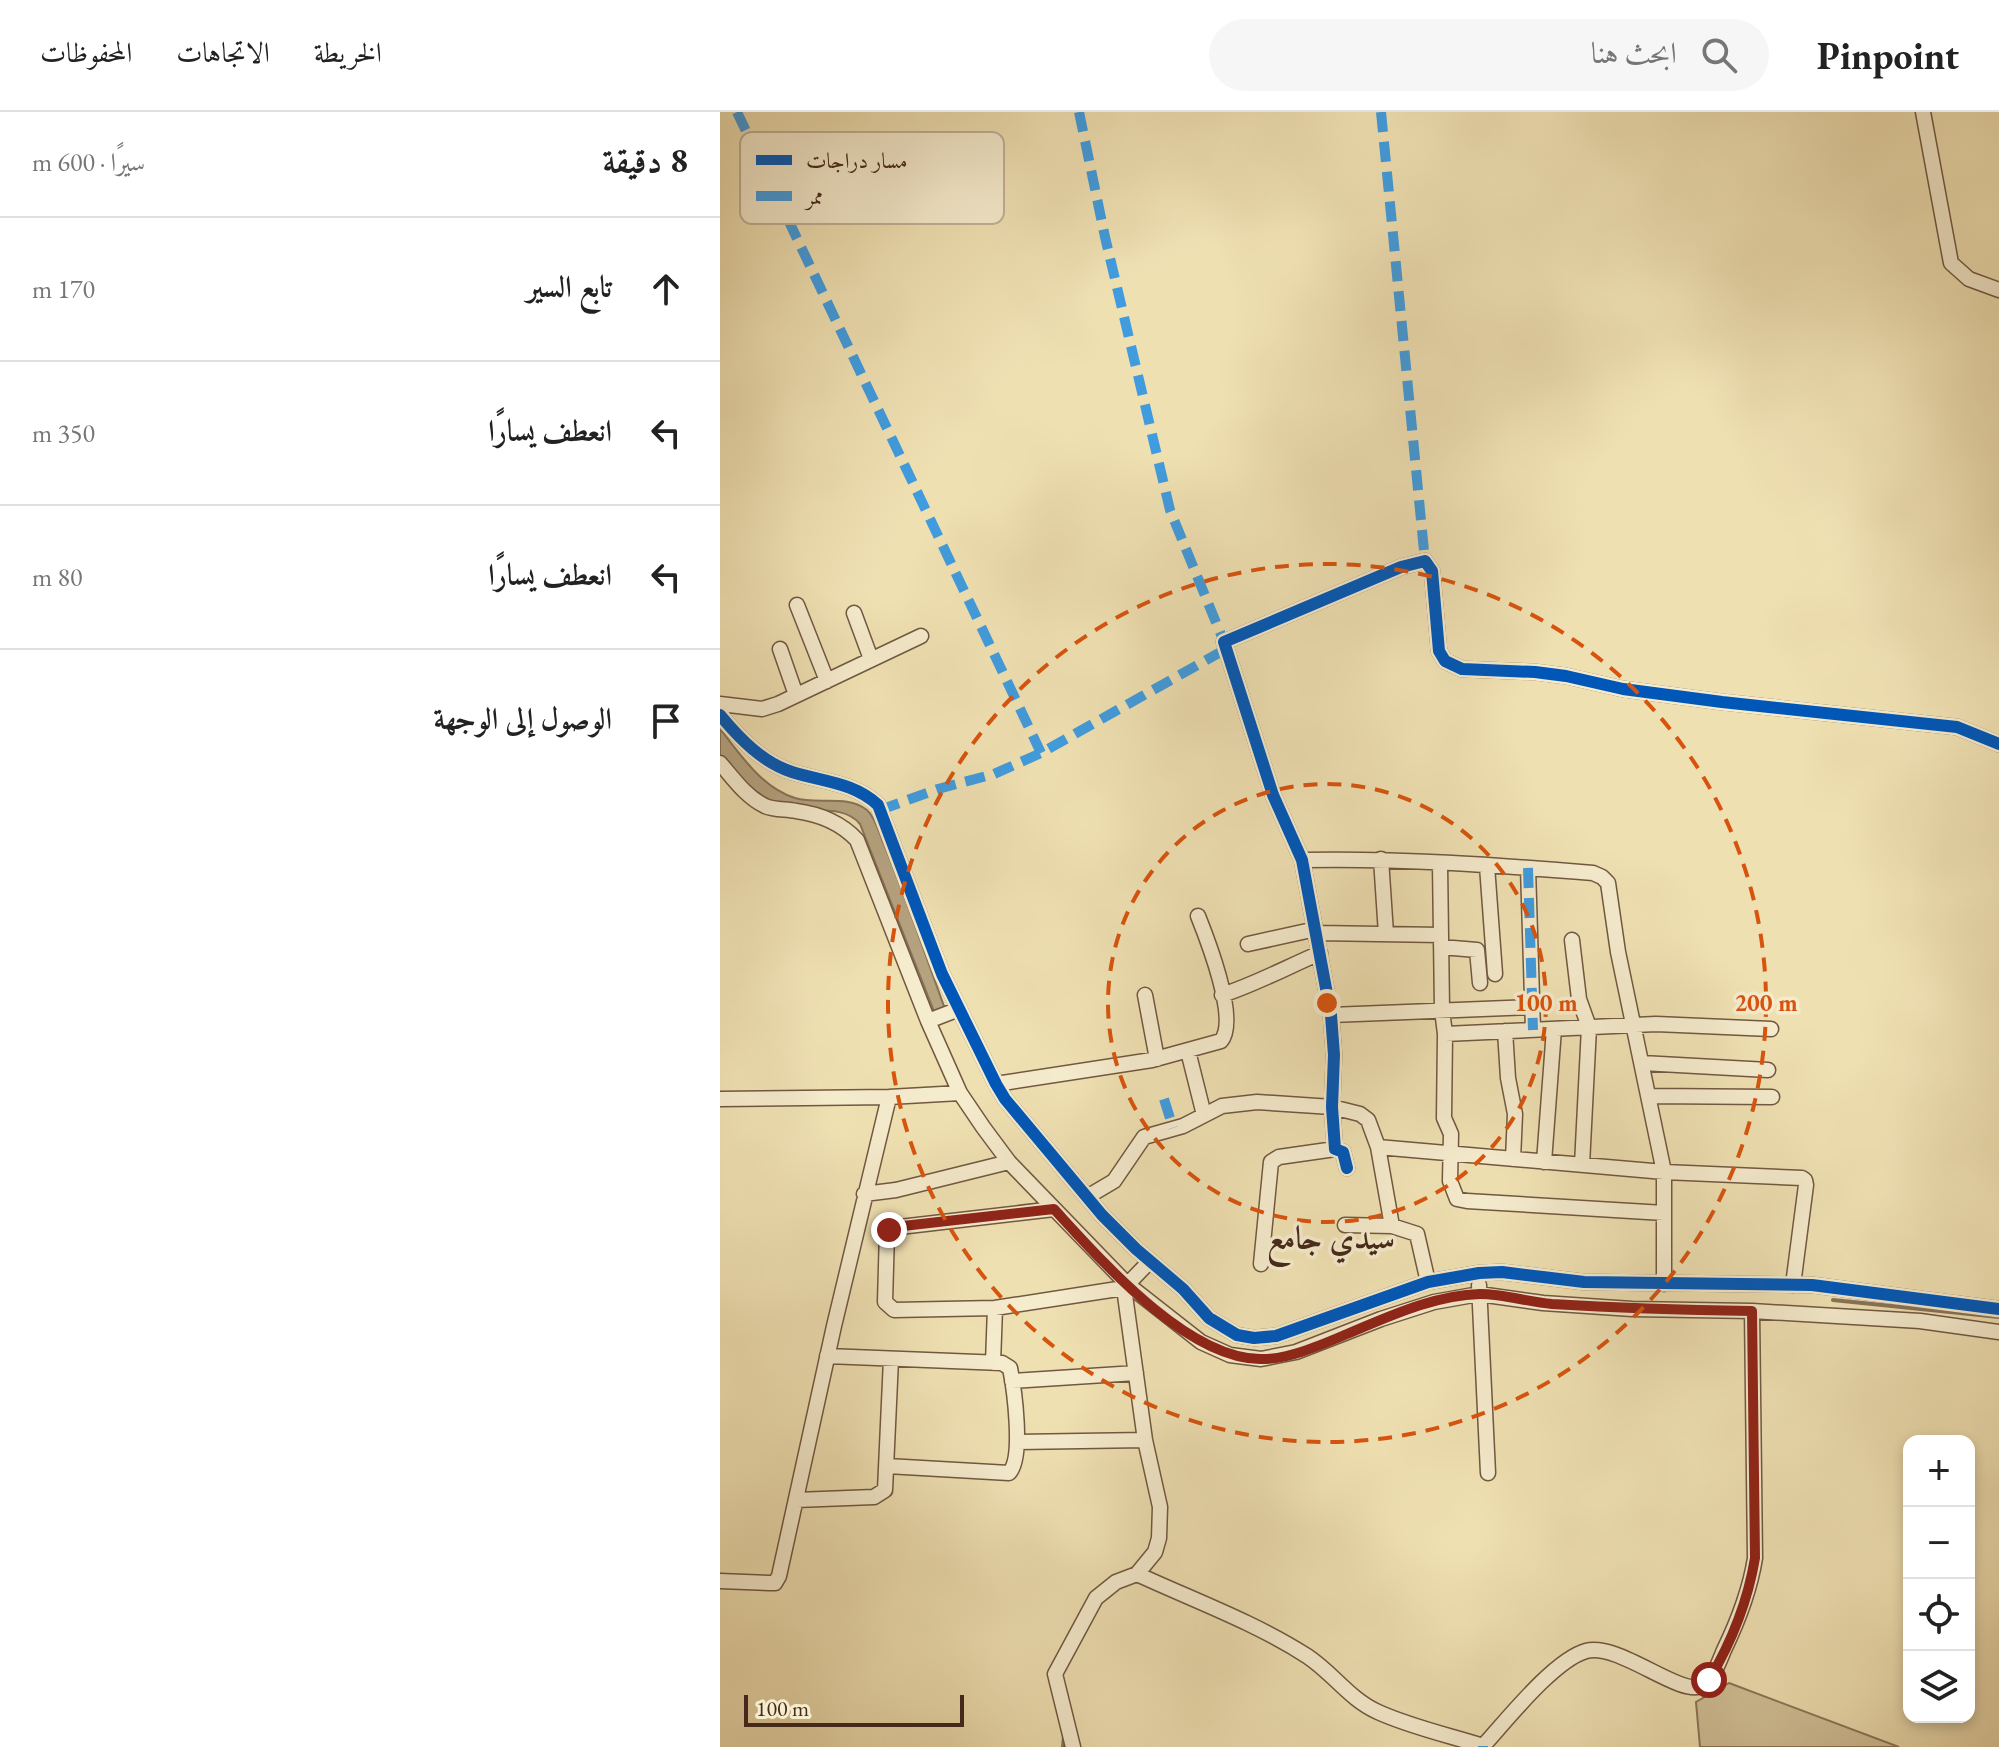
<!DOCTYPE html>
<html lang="ar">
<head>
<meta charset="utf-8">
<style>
	body { margin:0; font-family:"EB Garamond",Amiri,serif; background:#f6f6f6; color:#222; direction:rtl }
	.controls { position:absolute; right:24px; bottom:24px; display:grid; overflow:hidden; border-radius:16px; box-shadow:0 4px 12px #0003 }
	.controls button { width:72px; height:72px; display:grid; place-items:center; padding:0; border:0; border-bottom:2px solid #e0e0e0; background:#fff; color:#222; font:40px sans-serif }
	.scale { position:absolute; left:24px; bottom:20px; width:220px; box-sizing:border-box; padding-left:8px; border:4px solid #452a1b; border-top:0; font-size:22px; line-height:28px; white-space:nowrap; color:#452a1b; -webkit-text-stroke:6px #f5ebcd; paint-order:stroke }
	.stop { position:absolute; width:24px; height:24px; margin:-18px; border:6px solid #8f2418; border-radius:50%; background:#fff }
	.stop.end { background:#8f2418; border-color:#fff; box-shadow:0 2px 8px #0008 }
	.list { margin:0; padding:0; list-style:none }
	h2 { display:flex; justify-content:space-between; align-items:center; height:104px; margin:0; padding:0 32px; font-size:34px }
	h2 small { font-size:26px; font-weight:400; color:#767676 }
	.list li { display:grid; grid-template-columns:52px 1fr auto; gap:24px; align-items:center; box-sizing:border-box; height:144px; padding:0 32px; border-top:2px solid #e0e0e0 }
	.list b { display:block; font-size:30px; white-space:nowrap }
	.list em { font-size:26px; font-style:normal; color:#767676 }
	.icon { flex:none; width:44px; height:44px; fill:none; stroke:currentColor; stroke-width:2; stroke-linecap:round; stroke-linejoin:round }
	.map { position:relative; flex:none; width:1279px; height:1635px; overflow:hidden; direction:ltr }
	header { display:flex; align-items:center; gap:48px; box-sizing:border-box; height:112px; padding:0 40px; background:#fff; border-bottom:2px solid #e0e0e0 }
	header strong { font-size:38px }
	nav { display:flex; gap:44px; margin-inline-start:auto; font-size:28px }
	.search { width:560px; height:72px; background:#f6f6f6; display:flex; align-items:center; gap:20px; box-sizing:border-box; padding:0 28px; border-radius:44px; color:#767676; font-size:30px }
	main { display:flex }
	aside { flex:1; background:#fff }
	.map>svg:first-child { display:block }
	.green { fill:#d2c198; stroke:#8c765a; stroke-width:2 }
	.water { fill:#b5a27f; stroke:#887257; stroke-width:2 }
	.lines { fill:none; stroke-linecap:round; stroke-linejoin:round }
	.stream { stroke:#887257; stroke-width:4 }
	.street-casing { stroke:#705841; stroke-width:17 }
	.street { stroke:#f5ebcd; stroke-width:14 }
	.quiet { stroke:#409cdf; stroke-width:10; stroke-dasharray:20 10; stroke-linecap:butt }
	.cycleway-casing { stroke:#f5ebcd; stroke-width:17 }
	.cycleway { stroke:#0057b8; stroke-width:12 }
	.route { stroke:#8f2418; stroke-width:10 }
	.ring { fill:none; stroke:#d8540e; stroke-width:4; stroke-dasharray:14 10 }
	.labels { text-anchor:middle; stroke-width:7; stroke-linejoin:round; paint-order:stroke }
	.quarter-label { font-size:32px; font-weight:bold; fill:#452a1b; stroke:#f5ebcd }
	.key { fill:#f5ebcd; stroke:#c0b198; stroke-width:2 }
	.key-label { font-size:22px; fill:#452a1b }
	.centre { fill:#d8540e; stroke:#f5ebcd; stroke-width:4 }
	.ring-label { font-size:24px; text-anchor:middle; font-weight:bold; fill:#d8540e; stroke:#f5ebcd; stroke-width:7; stroke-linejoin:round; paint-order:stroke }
</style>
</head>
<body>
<header>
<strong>Pinpoint</strong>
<div class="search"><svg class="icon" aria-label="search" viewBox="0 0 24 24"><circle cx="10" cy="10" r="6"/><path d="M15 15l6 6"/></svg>ابحث هنا</div>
<nav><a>الخريطة</a><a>الاتجاهات</a><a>المحفوظات</a></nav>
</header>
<main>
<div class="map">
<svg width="1279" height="1635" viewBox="0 0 1279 1635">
	<rect width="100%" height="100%" fill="#efe0b2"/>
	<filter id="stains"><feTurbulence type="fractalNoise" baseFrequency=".0025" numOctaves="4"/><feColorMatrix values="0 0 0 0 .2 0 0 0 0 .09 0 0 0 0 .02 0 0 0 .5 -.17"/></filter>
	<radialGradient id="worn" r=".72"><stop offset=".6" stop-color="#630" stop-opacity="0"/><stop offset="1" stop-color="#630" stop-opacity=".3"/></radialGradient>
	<path class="green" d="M1009,1571L1179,1635H980L976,1590Z"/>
	<path class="water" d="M0,617C21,643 41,675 75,686C98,693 127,682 147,698C155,705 159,720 163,730C186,785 205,842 225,897L217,907L140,712C123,691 87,702 63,694C37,685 17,665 0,643Z"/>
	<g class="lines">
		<path class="stream" d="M1113,1188L1279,1205
			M343,1635L344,1625"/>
		<defs>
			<path id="street" d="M1203,0L1231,151L1249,167L1279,178
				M77,493L107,569
				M134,501L151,547
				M60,537L76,583
				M0,592L42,597L58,592L201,524
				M0,603C20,627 42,650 72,660C103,670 133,670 158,693L222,862L276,972L285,987L382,1103L416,1137L463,1177L489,1206L517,1223L534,1226L556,1224L708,1170L759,1161L782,1160L864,1170L1092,1173L1279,1197
				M0,651C13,666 26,685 45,694C54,698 66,697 76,699C99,702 121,711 137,728L208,909L240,981L263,1015L289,1050L407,1172L481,1230L510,1243L541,1247L576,1240L661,1207L714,1190L759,1182L823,1191L912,1197L1032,1199L1200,1209L1279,1220
				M661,747L666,822
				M582,748C679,746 776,753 873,761L882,765L888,771L898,840L944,1060V1172
				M720,752L722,898L725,922L724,1006L731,1022L730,1069L737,1087L747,1089L944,1101
				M767,754L775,862
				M808,756L813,918
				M597,821L721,823
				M852,828L859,887L869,915L862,1053
				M528,832L596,817
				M721,835L757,838L760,871
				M425,883L437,947
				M502,883C536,872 567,855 600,841
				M611,903L813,895
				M208,909L239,897
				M785,919L788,966L795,1002L793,1047
				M725,922L936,912L1051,917
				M468,939L484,1003
				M922,951L1048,958
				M276,972L432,948L501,929C519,908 488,829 478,804
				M930,984L1052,985
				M0,987L169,985L240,981
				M658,1035L944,1060L1082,1066L1085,1068L1086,1073L1073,1173
				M824,1050L834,917
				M627,1056L623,1040L615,1037L612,995L614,943L611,903L582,748L553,683L504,530L681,455L705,449L712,459L719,539L725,549L742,557L815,560L846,564L903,577L1002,590L1237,615L1279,632
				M144,1082L176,1078L289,1050
				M367,1085L394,1069L424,1025L463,1014L502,994L537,990L612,995L640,1002L648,1008L658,1035L672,1114L697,1122L708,1170
				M334,1097L171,1116L167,1120L165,1190L174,1198L275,1196L404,1176L430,1149
				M625,1113L672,1114
				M541,1152L551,1050L559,1045L615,1037
				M759,1173L768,1361
				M107,1244L282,1251L290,1256C294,1276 304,1346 289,1361L167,1354
				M273,1251L275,1196
				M292,1269L416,1261
				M297,1330L425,1328
				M76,1388L154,1385L165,1378L171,1247
				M417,1462C473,1488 534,1510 587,1544C613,1561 629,1587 658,1600C691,1615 728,1623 763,1634C786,1609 834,1548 866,1539C898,1530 959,1584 981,1574C993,1568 999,1550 1004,1538C1018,1509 1030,1478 1035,1446L1032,1199
				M0,1469L50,1471H55L59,1464L114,1214L169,985
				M353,1635L335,1562L376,1486L396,1470L417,1462L435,1440L439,1426L440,1395L425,1328L404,1176"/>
		</defs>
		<use href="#street" class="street-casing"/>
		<use href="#street" class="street"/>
		<path class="quiet" d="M17,0L321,641
			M359,0L385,125L450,398L504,530
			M661,0L705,449
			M160,698L218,677L274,662L321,641L506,537
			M808,756L813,918
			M444,987L453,1016
			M763,1634V1635"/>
		<defs>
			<path id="cycleway" d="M0,603C20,627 42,650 72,660C103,670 133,670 158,693L222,862L276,972L285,987L382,1103L416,1137L463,1177L489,1206L517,1223L534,1226L556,1224L708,1170L759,1161L782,1160L864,1170L1092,1173L1279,1197
				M627,1056L623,1040L615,1037L612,995L614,943L611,903L582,748L553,683L504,530L681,455L705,449L712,459L719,539L725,549L742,557L815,560L846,564L903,577L1002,590L1237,615L1279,632"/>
		</defs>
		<use href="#cycleway" class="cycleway-casing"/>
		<use href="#cycleway" class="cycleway"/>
	</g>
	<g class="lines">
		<path class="route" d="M169,1118L174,1115L334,1097C381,1148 466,1246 540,1247C567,1248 601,1233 627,1222C668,1205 714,1183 760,1182C784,1182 808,1190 832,1192C899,1196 965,1198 1032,1199L1035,1446C1028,1488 1011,1531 989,1568"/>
	</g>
	<g class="ring">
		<circle cx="607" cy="891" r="219"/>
		<circle cx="607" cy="891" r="439"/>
	</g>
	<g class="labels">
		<g class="quarter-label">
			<text x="611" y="1137">سيدي جامع</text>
		</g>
	</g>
	<rect x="20" y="20" width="264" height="92" rx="12" class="key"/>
	<rect x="36" y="43" width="36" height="10" fill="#0057b8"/>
	<rect x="36" y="79" width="36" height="10" fill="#409cdf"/>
	<g class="key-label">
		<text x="86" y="56">مسار دراجات</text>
		<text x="86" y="92">ممر</text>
	</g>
	<circle cx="607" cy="891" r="12" class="centre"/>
	<g class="ring-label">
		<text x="826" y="899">100 m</text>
		<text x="1046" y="899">200 m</text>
	</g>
	<rect width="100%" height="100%" filter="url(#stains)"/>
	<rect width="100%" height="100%" fill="url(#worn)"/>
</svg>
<div class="controls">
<button>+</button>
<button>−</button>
<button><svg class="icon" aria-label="locate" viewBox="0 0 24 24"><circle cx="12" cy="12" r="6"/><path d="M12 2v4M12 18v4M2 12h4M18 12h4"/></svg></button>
<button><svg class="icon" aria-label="layers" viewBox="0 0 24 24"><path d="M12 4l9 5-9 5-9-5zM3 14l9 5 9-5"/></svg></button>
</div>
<div class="scale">100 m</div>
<div class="stop" style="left:989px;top:1568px"></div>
<div class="stop end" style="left:169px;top:1118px"></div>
</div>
<aside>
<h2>8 دقيقة<small>سيرًا · 600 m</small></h2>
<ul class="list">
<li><svg class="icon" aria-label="ahead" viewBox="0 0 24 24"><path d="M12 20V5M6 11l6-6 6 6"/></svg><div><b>تابع السير</b></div><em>170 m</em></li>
<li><svg class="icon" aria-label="left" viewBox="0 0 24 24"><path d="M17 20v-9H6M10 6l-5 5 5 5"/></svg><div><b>انعطف يسارًا</b></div><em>350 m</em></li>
<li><svg class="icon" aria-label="left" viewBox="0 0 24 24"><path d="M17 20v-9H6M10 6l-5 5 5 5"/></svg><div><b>انعطف يسارًا</b></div><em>80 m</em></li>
<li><svg class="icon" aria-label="arrive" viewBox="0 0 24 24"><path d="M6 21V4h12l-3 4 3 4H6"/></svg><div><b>الوصول إلى الوجهة</b></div></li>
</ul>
</aside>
</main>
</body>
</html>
